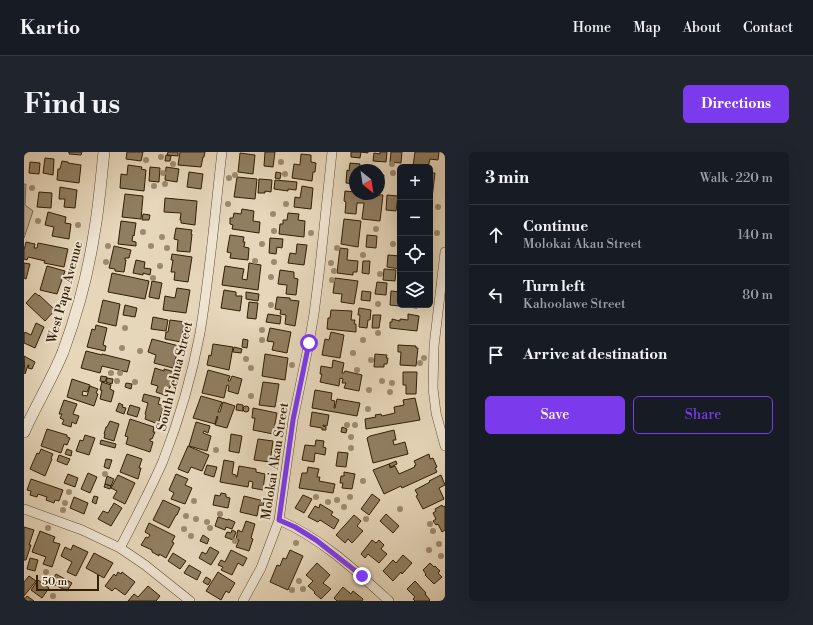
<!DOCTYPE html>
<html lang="en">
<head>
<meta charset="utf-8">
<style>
	body { margin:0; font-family:"Libre Bodoni",serif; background:#20242c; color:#f1f3f6 }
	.controls { position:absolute; right:12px; top:12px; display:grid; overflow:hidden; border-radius:6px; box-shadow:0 4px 16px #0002 }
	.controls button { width:36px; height:36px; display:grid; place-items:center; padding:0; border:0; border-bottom:1px solid #363941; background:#171b24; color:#f1f3f6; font:20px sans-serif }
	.compass { position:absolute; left:325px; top:12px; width:36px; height:36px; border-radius:50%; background:#171b24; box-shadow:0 4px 16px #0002; rotate:150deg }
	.scale { position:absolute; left:12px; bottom:10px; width:63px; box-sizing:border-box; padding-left:4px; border:2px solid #321e01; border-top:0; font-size:11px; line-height:14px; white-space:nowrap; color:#321e01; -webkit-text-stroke:3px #efe4d2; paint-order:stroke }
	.stop { position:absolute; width:12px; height:12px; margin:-9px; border:3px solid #7c3aed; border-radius:50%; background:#fff }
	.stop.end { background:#7c3aed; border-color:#fff; box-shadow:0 1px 4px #0008 }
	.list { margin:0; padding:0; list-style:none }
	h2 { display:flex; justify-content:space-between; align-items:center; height:52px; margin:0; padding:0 16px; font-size:17px }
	h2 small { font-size:13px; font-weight:400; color:#9ea1a6 }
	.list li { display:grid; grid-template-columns:26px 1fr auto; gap:12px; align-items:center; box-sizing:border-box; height:60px; padding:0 16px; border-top:1px solid #363941 }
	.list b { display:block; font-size:15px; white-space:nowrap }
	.list p { margin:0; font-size:13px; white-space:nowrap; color:#9ea1a6 }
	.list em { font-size:13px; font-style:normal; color:#9ea1a6 }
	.actions { display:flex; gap:8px; padding:12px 16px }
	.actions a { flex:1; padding:9px 0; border:1px solid #7c3aed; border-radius:6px; text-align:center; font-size:14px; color:#7c3aed }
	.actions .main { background:#7c3aed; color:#fff }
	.icon { flex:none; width:22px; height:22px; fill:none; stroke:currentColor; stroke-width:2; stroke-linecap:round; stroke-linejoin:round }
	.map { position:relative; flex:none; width:421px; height:449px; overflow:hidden; border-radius:6px }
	header { display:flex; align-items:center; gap:24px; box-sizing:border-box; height:56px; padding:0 20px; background:#171b24; border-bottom:1px solid #363941 }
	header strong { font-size:19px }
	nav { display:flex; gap:22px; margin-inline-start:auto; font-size:14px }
	.intro { display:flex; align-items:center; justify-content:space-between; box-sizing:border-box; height:96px; padding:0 24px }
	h1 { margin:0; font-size:28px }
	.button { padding:10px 18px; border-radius:6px; background:#7c3aed; color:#fff; font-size:14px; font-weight:700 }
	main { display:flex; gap:24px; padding:0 24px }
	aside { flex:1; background:#171b24; border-radius:6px; box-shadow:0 4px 16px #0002 }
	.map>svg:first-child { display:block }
	.green { fill:#c7b79b; stroke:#7c6a4e }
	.building { fill:#907e61; stroke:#321e01 }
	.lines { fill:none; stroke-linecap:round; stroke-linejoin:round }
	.minor-casing { stroke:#5f4c2f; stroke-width:10 }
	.tertiary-casing { stroke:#5f4c2f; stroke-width:12 }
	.minor { stroke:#efe4d2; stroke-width:9 }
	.tertiary { stroke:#efe4d2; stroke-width:11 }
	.tree { fill:#9c8a6e }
	.route { stroke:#7c3aed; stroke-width:5 }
	.labels { text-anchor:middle; stroke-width:4; stroke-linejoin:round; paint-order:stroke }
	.street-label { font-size:13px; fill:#321e01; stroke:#efe4d2 }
</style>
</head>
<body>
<header>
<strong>Kartio</strong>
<nav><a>Home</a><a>Map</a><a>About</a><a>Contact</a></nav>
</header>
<div class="intro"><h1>Find us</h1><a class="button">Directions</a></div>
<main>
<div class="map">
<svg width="421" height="449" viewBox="0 0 421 449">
	<rect width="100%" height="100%" fill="#e6d6ba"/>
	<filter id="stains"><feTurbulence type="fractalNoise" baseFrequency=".005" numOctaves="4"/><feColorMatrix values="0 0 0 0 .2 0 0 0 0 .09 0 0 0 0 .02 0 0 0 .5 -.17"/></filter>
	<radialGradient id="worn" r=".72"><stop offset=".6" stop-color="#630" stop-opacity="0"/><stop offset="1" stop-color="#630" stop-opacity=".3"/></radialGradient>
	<path class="green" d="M0,32H2L1,53L9,59L0,86Z"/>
	<path class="building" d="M44,0H58L57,3L45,2L46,0Z
		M103,0H119L117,9L102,7Z
		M144,0H154V4L143,3Z
		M156,0H181L180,5H179L177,15L154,13Z
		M241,0H251L249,15L240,14Z
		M327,0H344V1L337,0L336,6L327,5Z
		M356,0H363L362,10L349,9L350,1L356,2Z
		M367,0H378L377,11L366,10Z
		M391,0H415L414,8L406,7L404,15L389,14Z
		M216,1L231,3L229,22L214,20Z
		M277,2L287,3V10L292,11L291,20H289L288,29L268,26L270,12L276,13Z
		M142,3L147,4L146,9H141Z
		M21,6L30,7L29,23L19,21Z
		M38,9L44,10V11L57,13L55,31L33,28L34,17H36Z
		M6,10L16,11L15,22L5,21Z
		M326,11L336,12L335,18H331V32L322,31L323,18L325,19Z
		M104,13L118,15L117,17L122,18L120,39L96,36L97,22L103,23Z
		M126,15L136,16L135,30L125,29Z
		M142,15L155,17L153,30L141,28Z
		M165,20L179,22L177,37L163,35Z
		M252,20L257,21L256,27L251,26Z
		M406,21H411L408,46H406Z
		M355,22L360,23L358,39L355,38Z
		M213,25L233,27L231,47L210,45Z
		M235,27L248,28L247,40L241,39V41H234Z
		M251,28L273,30L272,38L264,37V39L250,37Z
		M278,34L289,36L287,57L270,55L271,45L276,46Z
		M36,35L53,38L51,56L40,55L41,47H35Z
		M321,39L331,40V42L359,43L356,69L338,67L340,51H333L332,62L321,61L322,50L320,49Z
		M15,40L28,41L27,56L13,55Z
		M101,42L119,44L117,67L98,65Z
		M363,43L374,44L372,59L362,58Z
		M141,46L173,49L171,73L157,71V68H156L157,61L140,60Z
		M218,57L230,59L229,69L236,70L235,81L208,77L209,73L206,72V66H209L210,61L217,62Z
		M24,60L42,65L41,71L47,72L45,87L28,84L30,75L21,73Z
		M264,61L275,62L274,68L281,69L280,85L255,82L256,72H259V68H263Z
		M119,62L126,63L125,68H118Z
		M320,67L337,69L334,95L317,92Z
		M97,69L112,71L110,84L109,83L108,89L112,90V94L94,92Z
		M152,76L168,78L167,82H168L166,100L153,99L154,88L150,87Z
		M206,83L220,85L219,90H221L220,95L225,96L224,108L206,106L207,101L203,100Z
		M343,83L353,84L352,96L342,95Z
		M246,86L259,87L258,96L253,95L252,102L245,101Z
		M2,90L11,92L10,96H13L14,91L44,97L40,115L20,111L21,109L4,105L3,108L0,107V98Z
		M273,92L283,93L280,113L264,111L266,101L272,102Z
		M90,94L107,98L105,106H101V108H102L100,120L91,119V117L85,116Z
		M316,96L324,97L323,108L334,109L333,120H329V123L313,121Z
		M148,102L168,105L164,130L150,128L151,120H147L149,108H147Z
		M364,103L376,104V117L363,115Z
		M112,108L121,110L120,116L127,117L126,123L119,121V123L109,121Z
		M339,109H346L345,122L338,121Z
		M0,111L6,112L2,127L0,126Z
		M225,111L237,113L234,138L198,133L201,114L220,117L218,127L223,128Z
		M23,114L41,119L33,142L16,138Z
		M360,117L372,118L371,129L359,128Z
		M256,118L270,120V126L274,127L272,143L262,142L263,133L254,132Z
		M88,121L125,129L121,147L84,140Z
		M311,126L334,129L330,152L317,150L318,142L309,141Z
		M128,129L138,131L135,147L125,145Z
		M353,130L363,131L362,143L351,142Z
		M153,136L166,138L162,161L139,158L141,144L151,146Z
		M200,138L212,140V144H218L216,159L197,156Z
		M338,139L347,140L346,149L337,148Z
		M367,139L376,140V153H394L393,156L366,153Z
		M222,140L235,142L234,149L222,147Z
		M11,141L15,144V143L31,158L21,169L2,151Z
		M253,145L266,146V148L275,149L271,174L261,172L262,163L256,162L257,158L251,157Z
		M79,148L96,152L92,174L74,170Z
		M225,150L234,151L232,167L223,166Z
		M101,153L113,156L111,165L99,163Z
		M335,156L347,158L346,168H344L343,176L335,175L336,163H334Z
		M307,158L328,159L327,168H331L330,172H332V180L303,177L304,166H306Z
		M244,162L257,164L256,172L242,170Z
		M384,162L395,164L393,179L366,176V170H368V167L376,169V167L384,168Z
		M349,163H357L355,176H348Z
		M129,165L144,168L142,179L127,177Z
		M146,168L161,170L157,190L141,187L142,180H144Z
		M12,171L20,175L11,196L0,191V182L1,180L7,183Z
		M72,173L83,176L79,193L82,194L81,199L63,195L68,177L71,178Z
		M246,176L267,180L263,201L248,198L250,190L243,189Z
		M307,180L320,183L316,206L298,203L301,187L305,188Z
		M128,187L155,194L149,216L130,211L132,203L124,200Z
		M219,187L224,188L223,196L218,195Z
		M189,192L209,195L205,218L183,213L185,203L187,204Z
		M374,193L392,194V196H394L392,214L376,213L377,200H374Z
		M210,195L218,197L217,201L209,200Z
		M62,199L78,203V202L106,209L103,220L78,214L76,221L57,216Z
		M241,202L264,206L261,228L238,224Z
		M351,202L363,203L362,206H364L363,212H360V215H350Z
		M0,204L11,210L8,217L4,216L5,213H4L1,222Z
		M309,208L320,211L318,221H320L321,219L338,223L335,239L320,236L322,231H318L319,227L316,226L315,234L296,230L298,222H296L297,214L308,216Z
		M131,216L140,219V217L151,220L143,244L132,240L134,234L127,232Z
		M184,218L206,224L204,229H206L208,224L218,227L214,242L204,239L205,234L203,233L200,246L178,241Z
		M379,220H393L392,242H382V233H379Z
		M77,224L83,225L81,230L76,229Z
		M83,226L89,227L88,232L82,230Z
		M48,227L66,233L63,240L59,239L58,243L63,244L66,234L74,237L72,241L74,242L70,254L43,245Z
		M78,230L87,233L86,237L90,239L87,250L76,247L78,238H76Z
		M239,230L255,232L251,255L235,253Z
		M102,231L108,232L107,237L101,235Z
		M291,238L308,241L307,248L311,249L310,256H311L313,247L336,251L333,264L288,256Z
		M120,242L136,246L134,252L140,254L134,272L121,267L122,263L121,262L124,251L118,249Z
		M177,244L198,250L194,260H196L199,250L211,254L203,276L191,273L194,265L193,264L191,272L169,266Z
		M391,246L396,268L342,277L341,267L352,265L351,263L357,262L358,264L371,261L370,255L380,253L379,248Z
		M40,248L53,252L49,262L55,264L52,272L48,270L47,275L38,272L40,268L36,266L38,262H35Z
		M95,251L99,253L98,255L102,256L100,262L92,259Z
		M213,252L219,253V259L212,258Z
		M106,253L116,256L113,265L103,262Z
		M219 257a3 3 0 1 1 6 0a3 3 0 1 1-6 0Z
		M229,256L253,261L249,282L229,278L231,266H228Z
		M288,260L305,263L303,274L299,273V274L302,275V278H298V276L286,274Z
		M106,267L130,275L129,280H131L128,287H126V289L129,290L126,300L102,292L104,285L101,284Z
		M86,269L95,272L90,289L80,286L81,282H80L82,275H83Z
		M172,270L186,274L184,281L180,279L179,281L187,284L183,299L165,294Z
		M318,275L323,277L322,281L317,280Z
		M23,277L43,283V285L46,286L43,293L40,292L37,301L17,294Z
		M370,278L372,288H369L370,293L381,290L384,302L349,311L343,286L346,284Z
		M207,282L218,284L215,301L205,299Z
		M61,283L71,286L65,303L52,299L56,288L59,289Z
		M234,287L249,289L246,310L230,308Z
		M77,288L92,292L91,296L76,292Z
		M292,288L300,289L299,295L302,296L301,303L291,301L290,310L278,308L281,293L291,294Z
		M164,294L185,303L178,319L167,315L164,321L154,317Z
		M17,297L29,302L27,306L28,307L21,324L6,317L13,301L15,302Z
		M43,297L48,299L47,304L41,302Z
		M314,300L324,301L322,315L312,314Z
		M103,302L118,307L115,316H117L114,327L96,320Z
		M405,302L406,307L409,306L413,315L411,316L413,320L378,336L377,334L360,342L349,318L365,312L366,316L371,314L375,322L391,315L390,314L392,313L390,309Z
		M35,303L46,307L43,313L33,309Z
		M82,307L88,308L85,317L80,315Z
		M200,308L210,310L208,322L212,323V325H213L215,314L232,317V320L241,322L239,338L228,336L229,330L225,329L224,335L196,330Z
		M372,309L373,312L367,315L365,312Z
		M183,313L193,315L190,325L180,322Z
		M284,315L295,317L293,325H296L295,329L311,332L309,341L275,336L278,321H283Z
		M320,320L331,322L328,337L318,336L319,331H316L317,324H320Z
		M64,321L73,325L66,341L57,337Z
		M44,322L54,326L51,335L40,331Z
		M152,322L164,327L161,333L168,336L161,352L147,347L150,341L145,338Z
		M94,323L111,331L101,352L89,346L93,339L87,336Z
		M417,323L421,333L415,336L420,347L399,357L392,344L394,343L391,338L406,330L405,329Z
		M83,324L90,327L87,334L81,332Z
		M7,327L39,338L35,349L31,348L30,351L22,348L23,345L14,342L13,345L6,343L7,339L3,338Z
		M81,332L87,334L86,337L80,335Z
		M197,341L202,342V345L206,346L204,356L189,353L191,343L196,344Z
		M348,342L356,348L345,363L337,357Z
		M279,343L288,347L280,361L271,356Z
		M70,344L74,345L72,352L68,350Z
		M220,344L240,349L239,354L235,353L233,364L216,360Z
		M50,345L64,351L60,362L46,356Z
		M139,348L156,356L153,363H152L145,376L129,368Z
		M90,351L98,356L87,374L74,367L79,359L84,361Z
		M296,352L309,360L307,363L315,368L310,377L296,368L294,370L284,365L291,354L295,356Z
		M418,353L419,355L421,354V378L418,380L414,372L412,373L409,369L412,367L409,361L412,359L411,357Z
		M362,362L375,374L369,381L356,369Z
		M330,363L337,369L333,374L339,379L328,391L324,387L321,391L312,383Z
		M194,365L204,368V367L211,370L208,377L202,375L201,378L191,374Z
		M222,369L231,372L227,386L229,387L225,399L212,395L215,388L212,387L214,378L218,380Z
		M125,371L151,384L148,390L150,391L142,406L135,402V404L128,400V398L117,393L122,385L124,386L126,383L121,380Z
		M0,375L10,378L5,393H7L2,408H0Z
		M208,378L212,380L209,388L201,385L203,380L207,381Z
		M16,379L31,385L29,390L36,392L28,415L19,412L22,405L8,400Z
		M179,383L185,387L183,392L176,389Z
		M348,388L352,391L355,388L360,393L357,397L363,402L355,411L344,402L341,406L337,402Z
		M49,393L64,400L52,424L43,420L48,410L37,404L41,395L47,398Z
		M186,395L195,400L187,413L175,406L178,400L182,402Z
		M207,398L223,406L219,414L214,411L208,423L197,418L199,415L194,413L197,408L201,410Z
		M266,398L279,404L264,438L246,430L253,413L256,414L259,406L262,407Z
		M70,401L89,411L80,426L62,416Z
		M149,401L162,409L156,417L144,409Z
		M379,403L388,411L378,422L377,420L369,429L359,419L369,408L372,411Z
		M6,406L14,408L11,419L3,417Z
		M293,411L306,423L299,431L307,437L297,447L290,441L291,440L284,434L289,429L282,423Z
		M406,411L410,415L411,414L416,419L414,421L418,425L410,432L401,423L402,422L399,418Z
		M165,413L177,420L173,428L160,421Z
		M94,420L97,422L98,420L111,430L101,443L91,436L88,439L81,434L90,422L92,424Z
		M194,420L211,431L205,441L202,439L197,448L182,439Z
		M32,422L48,431L43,439L27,431Z
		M5,424L12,429L0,444V430Z
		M182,425L187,428L184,433L179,430Z
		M14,428L25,436L18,446L7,438Z
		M391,429L402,441L401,442L406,448L405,449H391L389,447L391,445L383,437Z
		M124,434L136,444L132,449H104L110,442L114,445Z
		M319,435L327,442L329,439L339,447L338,449H313L310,446Z
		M3,444L10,449H0V446L1,447Z"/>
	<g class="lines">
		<defs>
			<path id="minor" d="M421,100L410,194L409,236L412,261L421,294
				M0,357L58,378L96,396L121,413L166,449
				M255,368C297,386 331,418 365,449
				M96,396C111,367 126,339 139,309C155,268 168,223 176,181C186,121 191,60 198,0
				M219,449L237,416L255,368L269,268L285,191L290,162L296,114L308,0"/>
			<path id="tertiary" d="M0,280C12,253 28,227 39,200C53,162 64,122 70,82C75,55 77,27 80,0"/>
		</defs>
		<use href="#minor" class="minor-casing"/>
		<use href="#tertiary" class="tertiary-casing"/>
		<use href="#minor" class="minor"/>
		<use href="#tertiary" class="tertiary"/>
	</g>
	<g class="tree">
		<circle cx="137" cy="5" r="3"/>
		<circle cx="122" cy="8" r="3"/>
		<circle cx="257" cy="10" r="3"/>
		<circle cx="149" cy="12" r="3"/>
		<circle cx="368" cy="12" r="3"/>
		<circle cx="139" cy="21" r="3"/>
		<circle cx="369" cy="21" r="3"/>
		<circle cx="261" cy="22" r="3"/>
		<circle cx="211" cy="23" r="3"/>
		<circle cx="205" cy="26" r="3"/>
		<circle cx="141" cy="32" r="3"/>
		<circle cx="130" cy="34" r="3"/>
		<circle cx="8" cy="36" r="3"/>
		<circle cx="204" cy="52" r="3"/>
		<circle cx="262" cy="52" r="3"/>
		<circle cx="414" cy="55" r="3"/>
		<circle cx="249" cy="62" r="3"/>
		<circle cx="14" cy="69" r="3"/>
		<circle cx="54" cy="73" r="3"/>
		<circle cx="352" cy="77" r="3"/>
		<circle cx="250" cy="79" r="3"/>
		<circle cx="119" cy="80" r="3"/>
		<circle cx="287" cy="81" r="3"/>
		<circle cx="413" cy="81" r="3"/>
		<circle cx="138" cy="85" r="3"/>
		<circle cx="238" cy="92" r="3"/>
		<circle cx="369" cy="92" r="3"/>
		<circle cx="84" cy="94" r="3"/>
		<circle cx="127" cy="94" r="3"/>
		<circle cx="143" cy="96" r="3"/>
		<circle cx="313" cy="96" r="3"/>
		<circle cx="339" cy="103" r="3"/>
		<circle cx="231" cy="109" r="3"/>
		<circle cx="82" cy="110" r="3"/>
		<circle cx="250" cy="110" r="3"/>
		<circle cx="307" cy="111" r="3"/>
		<circle cx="136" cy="114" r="3"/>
		<circle cx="310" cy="119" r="3"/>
		<circle cx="356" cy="122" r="3"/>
		<circle cx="247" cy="125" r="3"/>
		<circle cx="129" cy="126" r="3"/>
		<circle cx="308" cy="128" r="3"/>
		<circle cx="354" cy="152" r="3"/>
		<circle cx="247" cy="153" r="3"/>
		<circle cx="101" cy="176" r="3"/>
		<circle cx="238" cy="178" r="3"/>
		<circle cx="354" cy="181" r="3"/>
		<circle cx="238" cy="188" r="3"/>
		<circle cx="339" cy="188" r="3"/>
		<circle cx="98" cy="196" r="3"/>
		<circle cx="116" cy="199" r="3"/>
		<circle cx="329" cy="201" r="3"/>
		<circle cx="400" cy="206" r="3"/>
		<circle cx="222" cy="207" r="3"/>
		<circle cx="347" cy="208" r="3"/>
		<circle cx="396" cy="211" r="3"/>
		<circle cx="268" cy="213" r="3"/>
		<circle cx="227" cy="216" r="3"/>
		<circle cx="333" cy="218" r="3"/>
		<circle cx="87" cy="221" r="3"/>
		<circle cx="96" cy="221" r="3"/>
		<circle cx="93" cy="229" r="3"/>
		<circle cx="358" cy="229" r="3"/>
		<circle cx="111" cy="230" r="3"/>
		<circle cx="368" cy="231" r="3"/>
		<circle cx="345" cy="238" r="3"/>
		<circle cx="366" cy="240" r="3"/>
		<circle cx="227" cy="244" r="3"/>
		<circle cx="344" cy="257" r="3"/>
		<circle cx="323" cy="273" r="3"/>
		<circle cx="331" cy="273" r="3"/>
		<circle cx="327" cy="285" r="3"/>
		<circle cx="327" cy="296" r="3"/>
		<circle cx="192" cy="298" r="3"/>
		<circle cx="81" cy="322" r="3"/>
		<circle cx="339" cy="329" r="3"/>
		<circle cx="45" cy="340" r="3"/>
		<circle cx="292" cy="345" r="3"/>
		<circle cx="326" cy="345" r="3"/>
		<circle cx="313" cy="348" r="3"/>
		<circle cx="170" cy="349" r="3"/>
		<circle cx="304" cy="350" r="3"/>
		<circle cx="41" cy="351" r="3"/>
		<circle cx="320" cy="355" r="3"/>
		<circle cx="376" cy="357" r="3"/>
		<circle cx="39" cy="358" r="3"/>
		<circle cx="196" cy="362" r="3"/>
		<circle cx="162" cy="364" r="3"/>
		<circle cx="172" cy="367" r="3"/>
		<circle cx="342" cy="367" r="3"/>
		<circle cx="183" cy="370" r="3"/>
		<circle cx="406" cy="372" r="3"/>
		<circle cx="24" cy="376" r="3"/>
		<circle cx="186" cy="376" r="3"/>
		<circle cx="160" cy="377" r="3"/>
		<circle cx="409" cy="379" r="3"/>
		<circle cx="167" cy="384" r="3"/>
		<circle cx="211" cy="389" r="3"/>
		<circle cx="272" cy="391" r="3"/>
		<circle cx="415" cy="392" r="3"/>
		<circle cx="405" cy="398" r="3"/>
		<circle cx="417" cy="404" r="3"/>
		<circle cx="22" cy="420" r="3"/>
		<circle cx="275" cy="429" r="3"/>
		<circle cx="279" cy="437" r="3"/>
		<circle cx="268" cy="438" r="3"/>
		<circle cx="29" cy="444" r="3"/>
	</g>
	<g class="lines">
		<path class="route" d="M285,191L269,268L255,368L271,375L292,388L338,424"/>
	</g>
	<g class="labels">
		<g class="street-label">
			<text transform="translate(40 140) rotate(-75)" y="5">West Papa Avenue</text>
			<text transform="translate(150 224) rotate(-76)" y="5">South Lehua Street</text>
			<text transform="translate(250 309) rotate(-81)" y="5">Molokai Akau Street</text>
		</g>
	</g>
	<rect width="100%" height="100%" filter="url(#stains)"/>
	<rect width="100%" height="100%" fill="url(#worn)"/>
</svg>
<div class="controls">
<button>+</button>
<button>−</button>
<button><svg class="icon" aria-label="locate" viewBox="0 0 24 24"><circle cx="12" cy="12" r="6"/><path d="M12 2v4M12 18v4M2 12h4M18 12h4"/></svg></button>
<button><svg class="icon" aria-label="layers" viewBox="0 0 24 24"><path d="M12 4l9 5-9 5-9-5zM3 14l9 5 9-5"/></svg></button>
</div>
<svg class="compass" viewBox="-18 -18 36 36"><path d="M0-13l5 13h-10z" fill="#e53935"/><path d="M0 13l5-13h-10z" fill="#9ea1a6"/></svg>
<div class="scale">50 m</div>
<div class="stop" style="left:285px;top:191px"></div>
<div class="stop end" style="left:338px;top:424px"></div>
</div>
<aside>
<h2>3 min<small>Walk · 220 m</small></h2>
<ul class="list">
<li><svg class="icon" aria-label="ahead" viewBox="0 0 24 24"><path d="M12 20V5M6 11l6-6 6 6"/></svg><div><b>Continue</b><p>Molokai Akau Street</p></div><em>140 m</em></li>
<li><svg class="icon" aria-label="left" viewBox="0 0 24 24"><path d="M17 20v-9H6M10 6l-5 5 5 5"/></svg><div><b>Turn left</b><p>Kahoolawe Street</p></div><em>80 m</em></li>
<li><svg class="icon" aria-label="arrive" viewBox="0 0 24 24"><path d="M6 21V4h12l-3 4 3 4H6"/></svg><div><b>Arrive at destination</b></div></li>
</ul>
<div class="actions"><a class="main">Save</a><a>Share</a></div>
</aside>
</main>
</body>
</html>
